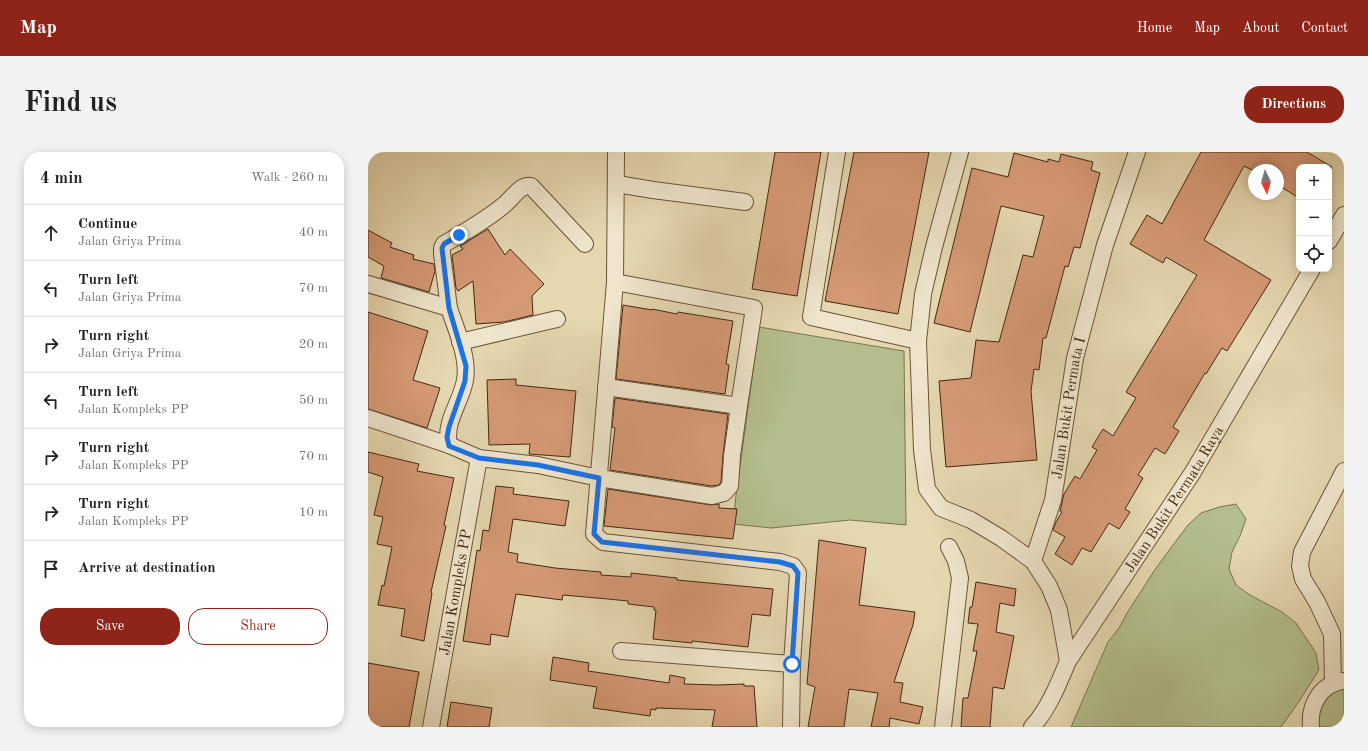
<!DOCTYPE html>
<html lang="en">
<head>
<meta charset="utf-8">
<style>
	body { margin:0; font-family:"Old Standard TT",serif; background:#f2f2f2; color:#222 }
	.controls { position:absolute; right:12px; top:12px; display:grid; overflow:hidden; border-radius:8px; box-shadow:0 2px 10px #0003 }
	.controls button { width:36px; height:36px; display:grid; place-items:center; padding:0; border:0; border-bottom:1px solid #e0e0e0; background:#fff; color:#222; font:20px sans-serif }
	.compass { position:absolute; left:880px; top:12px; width:36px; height:36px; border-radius:50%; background:#fff; box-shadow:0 2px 10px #0003; rotate:175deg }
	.stop { position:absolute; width:12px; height:12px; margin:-9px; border:3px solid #1a73e8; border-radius:50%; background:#fff }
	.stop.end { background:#1a73e8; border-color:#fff; box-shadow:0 1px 4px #0008 }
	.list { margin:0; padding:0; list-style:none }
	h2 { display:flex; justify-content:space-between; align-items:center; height:52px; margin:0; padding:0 16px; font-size:17px }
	h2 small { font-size:13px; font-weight:400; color:#767676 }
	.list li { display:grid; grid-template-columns:26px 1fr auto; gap:12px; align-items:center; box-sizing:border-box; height:56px; padding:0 16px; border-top:1px solid #e0e0e0 }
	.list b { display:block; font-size:15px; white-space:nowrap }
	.list p { margin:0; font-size:13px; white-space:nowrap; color:#767676 }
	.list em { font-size:13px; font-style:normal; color:#767676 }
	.actions { display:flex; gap:8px; padding:12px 16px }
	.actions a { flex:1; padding:9px 0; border:1px solid #8f2418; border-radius:16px; text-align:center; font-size:14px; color:#8f2418 }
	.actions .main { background:#8f2418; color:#fff }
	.icon { flex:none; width:22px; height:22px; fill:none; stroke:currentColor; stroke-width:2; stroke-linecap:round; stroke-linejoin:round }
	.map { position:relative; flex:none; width:976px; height:575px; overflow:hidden; border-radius:16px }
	header { display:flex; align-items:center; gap:24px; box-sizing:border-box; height:56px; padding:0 20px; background:#8f2418; color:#fff }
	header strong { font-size:19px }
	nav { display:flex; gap:22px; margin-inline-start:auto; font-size:14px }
	.intro { display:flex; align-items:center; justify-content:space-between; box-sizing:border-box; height:96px; padding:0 24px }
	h1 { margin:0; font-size:28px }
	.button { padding:10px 18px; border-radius:16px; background:#8f2418; color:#fff; font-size:14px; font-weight:700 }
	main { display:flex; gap:24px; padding:0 24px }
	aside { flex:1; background:#fff; border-radius:16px; box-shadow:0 2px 10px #0003 }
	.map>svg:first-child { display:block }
	.green { fill:#b3be8c; stroke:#7c744d }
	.building { fill:#d59976; stroke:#44290e }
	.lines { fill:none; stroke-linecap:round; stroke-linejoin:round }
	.minor-casing { stroke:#6c5436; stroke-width:18 }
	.minor { stroke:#eee5cc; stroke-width:16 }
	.route { stroke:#1a73e8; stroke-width:5 }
	.labels { text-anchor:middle; stroke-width:3; stroke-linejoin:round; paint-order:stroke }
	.street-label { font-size:15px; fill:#44290e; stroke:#eee5cc }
</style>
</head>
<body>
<header>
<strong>Map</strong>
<nav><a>Home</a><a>Map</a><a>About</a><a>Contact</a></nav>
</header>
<div class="intro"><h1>Find us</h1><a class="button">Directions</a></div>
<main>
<aside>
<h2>4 min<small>Walk · 260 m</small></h2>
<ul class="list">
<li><svg class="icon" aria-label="ahead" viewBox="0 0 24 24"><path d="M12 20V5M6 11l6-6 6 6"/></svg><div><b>Continue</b><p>Jalan Griya Prima</p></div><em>40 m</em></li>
<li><svg class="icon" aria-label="left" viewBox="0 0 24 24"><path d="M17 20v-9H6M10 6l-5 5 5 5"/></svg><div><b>Turn left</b><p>Jalan Griya Prima</p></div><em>70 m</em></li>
<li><svg class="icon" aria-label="right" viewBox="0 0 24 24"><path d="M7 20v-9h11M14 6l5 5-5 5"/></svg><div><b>Turn right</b><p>Jalan Griya Prima</p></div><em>20 m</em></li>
<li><svg class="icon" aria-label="left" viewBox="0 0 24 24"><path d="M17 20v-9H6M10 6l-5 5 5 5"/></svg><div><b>Turn left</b><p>Jalan Kompleks PP</p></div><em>50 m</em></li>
<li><svg class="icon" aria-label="right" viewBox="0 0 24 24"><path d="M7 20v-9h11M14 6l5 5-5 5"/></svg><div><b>Turn right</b><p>Jalan Kompleks PP</p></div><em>70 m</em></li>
<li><svg class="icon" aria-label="right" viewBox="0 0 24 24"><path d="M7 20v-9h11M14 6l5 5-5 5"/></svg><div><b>Turn right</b><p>Jalan Kompleks PP</p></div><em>10 m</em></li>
<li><svg class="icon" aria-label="arrive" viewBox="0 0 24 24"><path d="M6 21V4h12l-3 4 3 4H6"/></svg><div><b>Arrive at destination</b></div></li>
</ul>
<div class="actions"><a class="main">Save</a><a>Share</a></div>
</aside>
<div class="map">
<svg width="976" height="575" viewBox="0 0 976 575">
	<rect width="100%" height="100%" fill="#e5d7b0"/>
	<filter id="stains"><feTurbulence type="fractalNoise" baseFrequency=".005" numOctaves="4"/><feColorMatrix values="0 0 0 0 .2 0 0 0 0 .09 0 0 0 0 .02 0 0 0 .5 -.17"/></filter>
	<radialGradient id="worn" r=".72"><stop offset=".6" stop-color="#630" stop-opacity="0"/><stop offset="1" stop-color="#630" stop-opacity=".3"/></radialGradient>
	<path class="green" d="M391,175L536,199L538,373L482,368L403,376L365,372L368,343Z
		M868,352L878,367L872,384L864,400L861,417L868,433L882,443L914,460L928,471L948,501L951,518L930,551L913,575H703L740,490L751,476L759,461L788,416L820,373L833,361L851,355Z
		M976,535V575H950C949,565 951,549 961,542C966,539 971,538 976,535Z"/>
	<path class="building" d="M407,0H453L429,144L384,137Z
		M486,0H561L530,162L457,149Z
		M833,0H939L964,15H931V46L910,33V18H886V19L876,14L836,88L903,128L859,199L854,196L838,222L837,221L805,275L811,279L797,302L787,296L770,323L775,326L757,357L762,360L751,377L741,371L723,400L714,396L704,413L687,402L697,385L685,378L688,370L694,360L692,359L696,342L707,324L712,327L729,298L724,295L735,277L745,284L768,246L758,240L829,123L798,105L795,111L762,92L779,63L794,72Z
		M646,1L680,10V7L691,10L693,2L725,10L723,18L732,21L712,96L706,95L700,115L697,114L678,186H675L671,218L666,217L663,239L669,308L578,315L571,229L603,226L608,188L631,190L655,103L665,105L676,64L633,54L602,180L566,171L604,16L640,25Z
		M120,77L137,103L142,97L176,132L164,144L165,163L136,170L108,172L105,129L90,139L88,136L84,103L95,97L92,94Z
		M0,78L24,91L22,95L46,103L45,107L66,112L67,119L61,140L13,126L16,114L0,105Z
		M255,153L284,158V157L309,162L310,160L365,169L358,212L361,213L357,242L248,227Z
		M0,160L60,179L45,228L72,236L59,276L0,257Z
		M148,227V233L208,239L202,305L161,302L162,292L121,293L119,228Z
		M247,246L360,262L355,303L353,330L351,333L344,334L242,318L247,276L244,275Z
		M0,300L51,312L49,319L86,326L76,373L78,374L63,440L64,441L56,489L33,484L37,457L10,453L14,433L16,434L24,395L9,392L15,365L6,363L15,325L0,320Z
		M128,334L146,336L145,342L201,349L197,374L145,367L140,400L150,402L149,410L187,416L233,420V423L263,425V421L309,426V428L405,437L402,464L384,462L380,495L324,489V491L285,487L288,458H286V455L260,452V449L240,447L195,443L194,448L148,442L140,485L123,482L122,493L95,489L109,398L112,399L115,378L121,379Z
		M240,337L343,353L351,352V356L369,357L365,387L236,374Z
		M451,388L498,396L491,453L547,460L545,473L526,530L535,531L532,550L555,555L551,572L522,566L521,575H503L510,541L481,537L476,575H440L447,535L439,532Z
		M608,430L648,437L646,454L632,451L628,480L646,484L636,537L625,535L622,575H593L595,546H600L609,499H605L610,472L600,471L602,455H604Z
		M185,505L221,511L220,519L301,531L302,523L317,526L316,532L350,533L376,532V534H386L389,575H344L347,558L288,556V558L283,557L282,564L225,556L229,535L182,528Z
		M0,511L51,520L41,575H0Z
		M83,550L124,556L121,575H79Z"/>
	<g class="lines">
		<defs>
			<g id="minor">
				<path d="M248,0L247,130L226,382L235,390L412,410L425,414L430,421L424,512L423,575"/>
				<path d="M469,0L443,165L550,189"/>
				<path d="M592,0L566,95L555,142L550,189L554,298L559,337L573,356L603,368L633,386L665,409"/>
				<path d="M249,32L285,38L377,50"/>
				<path d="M961,89L976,63"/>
				<path d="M0,132L81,156C88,177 101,206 97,228C93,251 76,269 81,293"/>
				<path d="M81,156L74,102V96L76,92C97,80 118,68 136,53C144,47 152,32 163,34L217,92"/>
				<path d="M92,190L189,167"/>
				<path d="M238,235L371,254"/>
				<path d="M0,266L81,293L111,306"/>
				<path d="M253,499L424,512"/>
				<path id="s1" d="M700,509L691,458L681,434L665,409L685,348L707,206L737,93L769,0"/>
				<path d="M965,532L964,482L949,450L935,427L932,414L934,400L976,319"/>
				<path id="s2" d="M63,575L111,306L170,313L231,326L344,344L356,341L362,334L364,304L371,254L386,156L247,130"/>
				<path d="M575,575L592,426L588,409L581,395"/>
				<path id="s3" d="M664,575C680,558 691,531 700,509L825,320L944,117"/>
				<path d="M943,575C941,553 952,533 974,529"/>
			</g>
		</defs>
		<use href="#minor" class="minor-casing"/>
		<use href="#minor" class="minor"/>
	</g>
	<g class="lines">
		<path class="route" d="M91,83L76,92L74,96L81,156L98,214L97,229L81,275L79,285L81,294L111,306L170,313L231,326L226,382L234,390L412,410L425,414L430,421L424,512"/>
	</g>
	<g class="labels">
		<g class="street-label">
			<text dy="5" stroke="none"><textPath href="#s1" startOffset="265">Jalan Bukit Permata I</textPath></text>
			<text dy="5" stroke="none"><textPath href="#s3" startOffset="269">Jalan Bukit Permata Raya</textPath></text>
			<text dy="5" stroke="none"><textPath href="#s2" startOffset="137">Jalan Kompleks PP</textPath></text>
		</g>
	</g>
	<rect width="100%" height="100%" filter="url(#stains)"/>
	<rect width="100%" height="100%" fill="url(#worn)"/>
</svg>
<div class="controls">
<button>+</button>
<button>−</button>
<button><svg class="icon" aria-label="locate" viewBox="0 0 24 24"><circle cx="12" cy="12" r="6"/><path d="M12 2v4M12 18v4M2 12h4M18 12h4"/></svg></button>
</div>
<svg class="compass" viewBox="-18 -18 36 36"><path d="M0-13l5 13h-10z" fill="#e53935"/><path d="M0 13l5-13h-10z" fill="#767676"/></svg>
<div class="stop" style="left:424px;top:512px"></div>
<div class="stop end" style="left:91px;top:83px"></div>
</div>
</main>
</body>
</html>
